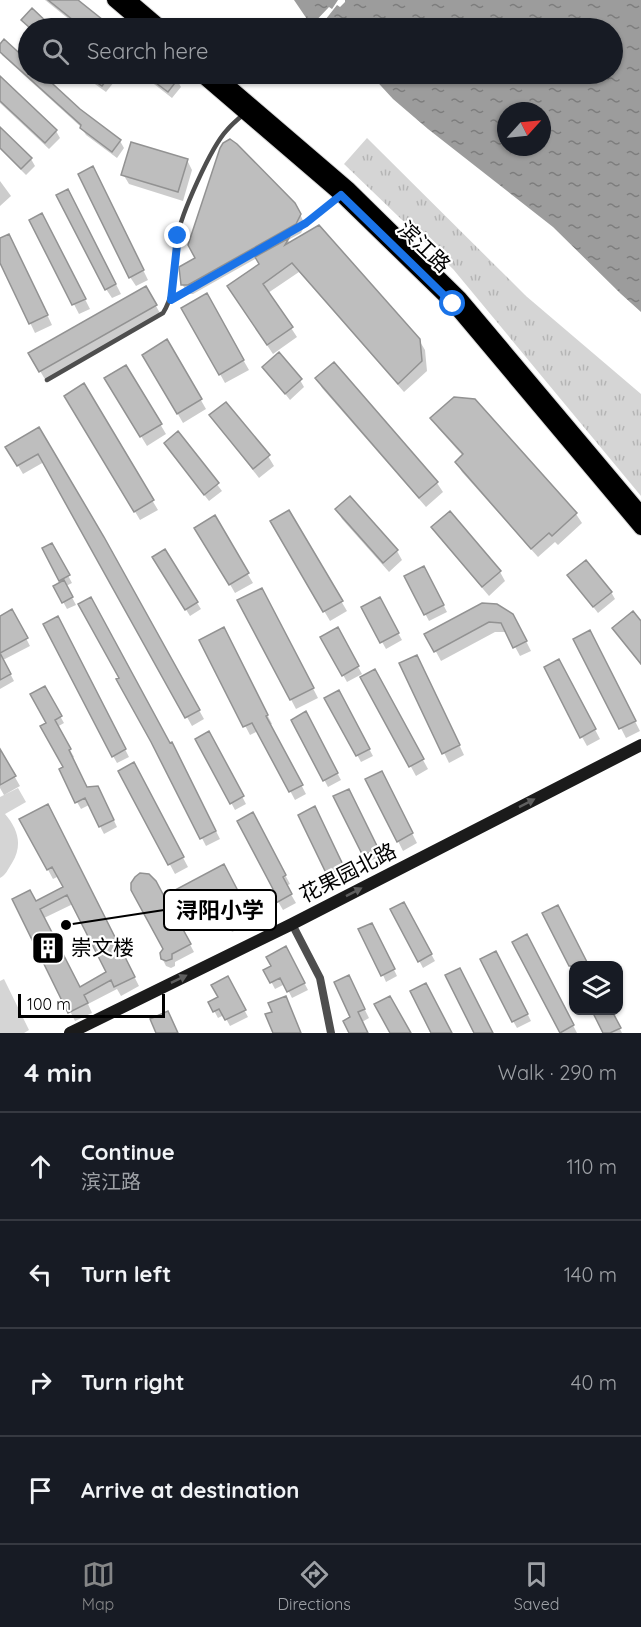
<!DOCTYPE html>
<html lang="en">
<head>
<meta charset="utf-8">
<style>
	body { margin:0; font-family:Quicksand,"Noto Sans SC",sans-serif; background:#242831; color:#f1f3f6 }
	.controls { position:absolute; right:18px; bottom:18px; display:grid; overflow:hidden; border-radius:12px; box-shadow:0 2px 4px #0004 }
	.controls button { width:54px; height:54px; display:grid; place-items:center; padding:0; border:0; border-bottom:2px solid #363941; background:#171b24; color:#f1f3f6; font:30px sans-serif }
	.compass { position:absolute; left:497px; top:102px; width:54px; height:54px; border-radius:50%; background:#171b24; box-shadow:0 2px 4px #0004; rotate:63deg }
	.scale { position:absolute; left:18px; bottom:15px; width:147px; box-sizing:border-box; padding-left:6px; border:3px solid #000; border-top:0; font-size:16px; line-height:21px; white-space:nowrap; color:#000; -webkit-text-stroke:4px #fff; paint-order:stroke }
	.stop { position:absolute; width:18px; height:18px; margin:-14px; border:4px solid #1a73e8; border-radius:50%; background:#fff }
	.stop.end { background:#1a73e8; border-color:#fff; box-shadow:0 2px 6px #0008 }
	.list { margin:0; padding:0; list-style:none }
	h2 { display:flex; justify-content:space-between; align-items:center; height:78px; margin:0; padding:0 24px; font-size:26px }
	h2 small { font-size:20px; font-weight:400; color:#9ea1a6 }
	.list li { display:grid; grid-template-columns:39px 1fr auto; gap:18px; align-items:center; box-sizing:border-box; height:108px; padding:0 24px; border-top:2px solid #363941 }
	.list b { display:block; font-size:22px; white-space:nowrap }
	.list p { margin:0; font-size:20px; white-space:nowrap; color:#9ea1a6 }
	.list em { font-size:20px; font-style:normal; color:#9ea1a6 }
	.icon { flex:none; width:33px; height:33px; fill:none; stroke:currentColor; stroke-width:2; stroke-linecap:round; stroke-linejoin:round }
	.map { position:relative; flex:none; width:641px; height:1033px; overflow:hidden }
	.search { position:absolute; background:#171b24; box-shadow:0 2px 4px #0004; left:18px; right:18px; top:18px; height:66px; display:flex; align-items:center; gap:15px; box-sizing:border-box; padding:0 21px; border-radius:33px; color:#9ea1a6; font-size:22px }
	.sheet { height:510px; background:#171b24 }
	nav { display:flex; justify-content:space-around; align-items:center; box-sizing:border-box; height:84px; border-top:2px solid #363941; background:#171b24; font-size:16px; color:#9ea1a6 }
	nav a { display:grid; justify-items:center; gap:3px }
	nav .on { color:#858687 }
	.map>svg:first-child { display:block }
	.green { fill:#d5d5d5 }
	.park { fill:url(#park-tufts) }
	.water { fill:url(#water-ripples); fill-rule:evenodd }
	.pier { fill:#fff }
	.shadow { fill:#0003; fill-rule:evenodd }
	.building { fill:#bebebe; stroke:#929292; stroke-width:1.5; fill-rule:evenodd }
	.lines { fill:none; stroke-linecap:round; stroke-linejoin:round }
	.primary-casing { stroke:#dbdbdb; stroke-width:16 }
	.lane { stroke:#4e4e4e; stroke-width:4.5 }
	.street { stroke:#4e4e4e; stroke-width:8 }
	.secondary { stroke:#1b1b1b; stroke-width:12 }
	.primary { stroke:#000; stroke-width:14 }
	.oneway { fill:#5f5f5f }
	.route { stroke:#1a73e8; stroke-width:8 }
	.labels { text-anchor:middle; stroke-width:4.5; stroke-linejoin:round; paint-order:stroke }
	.street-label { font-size:21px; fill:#000; stroke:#fff }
	.poi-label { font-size:21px; fill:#000; stroke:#fff; text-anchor:start }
	.leader { fill:none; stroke:#000; stroke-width:2 }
	.callout-dot { fill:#000; stroke:#fff; stroke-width:2 }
	.callout { fill:#fff; stroke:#000; stroke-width:2 }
	.callout-label { font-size:22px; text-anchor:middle; font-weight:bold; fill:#000 }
</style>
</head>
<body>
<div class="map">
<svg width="641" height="1033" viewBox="0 0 641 1033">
	<defs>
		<pattern id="park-tufts" width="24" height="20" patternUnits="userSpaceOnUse" patternTransform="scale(1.5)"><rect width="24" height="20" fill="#d5d5d5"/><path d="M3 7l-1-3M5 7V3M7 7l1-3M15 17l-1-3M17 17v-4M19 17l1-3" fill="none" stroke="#b5b5b5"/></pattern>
		<pattern id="water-ripples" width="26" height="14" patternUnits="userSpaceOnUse" patternTransform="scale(1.5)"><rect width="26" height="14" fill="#9c9c9c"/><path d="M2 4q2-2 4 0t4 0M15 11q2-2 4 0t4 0" fill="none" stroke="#7d7d7d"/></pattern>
	</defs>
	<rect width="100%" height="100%" fill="#fff"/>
	<path class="green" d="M18,788L26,802L5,814C18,829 23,845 12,863C8,869 6,875 0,878V797Z
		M4,979L29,1030L24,1033H0V981Z"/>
	<path class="park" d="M367,138L526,296L641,394V496L453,269L344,164Z"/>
	<path class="water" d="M294,0H641V312L621,294L553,227L428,129L393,99L370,74H612V28H313ZM506,111H542V147H506Z"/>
	<path class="pier" d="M338,0H345V2L340,7L337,5L322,24L318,21L313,28H309L329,7L332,9Z"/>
	<path class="shadow" d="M45,0H76L111,28H80Z
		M4,42L28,64V74H39L79,110L120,141L124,148L117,158L86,135L81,127L2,55L0,46Z
		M81,74H108L114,82L106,92Z
		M141,74H169L177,80L181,87L172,98Z
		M0,79L56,131L60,138L49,149L0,103Z
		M0,129L31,159L35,166L26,175L0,149Z
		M187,160L192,170L183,201L129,184L123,174Z
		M98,178L148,280L136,286L130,277Z
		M0,181L11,196L0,206Z
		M73,201L121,294L112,298L106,289Z
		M300,214L305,225L301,233L288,240L290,244L419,340L425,350L427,371L404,392L299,272L268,293L297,337L273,354L234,296L261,265L257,258L193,294H188L182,284Z
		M31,221L47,225L90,309L79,314Z
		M0,240L14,245L52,325L35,333L0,260Z
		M146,288L161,315L46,381L30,354Z
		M206,295L249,370L225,383L183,308Z
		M167,341L206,409L183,423L144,355Z
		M333,364L437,483L443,492L426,507L322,388L317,378Z
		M126,367L166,434L147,446L106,379Z
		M264,367L300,380L304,387L290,400Z
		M83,385L158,510L140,520L66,396Z
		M474,401L576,514L582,523L558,545L555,542L538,557L462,472L456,462L463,456L438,428L432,418Z
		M211,416L268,456L274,466L259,478Z
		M38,429L108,548L204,719L192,726L44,462L23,474L7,447Z
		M178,433L222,491L209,501L169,450Z
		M337,510L397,551L402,560L389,572L342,519Z
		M288,512L347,611L330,621L272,522Z
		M214,517L253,583L235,593L197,528Z
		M433,528L500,572L505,581L489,596L439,537Z
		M52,545L72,583L66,586L76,605L67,609L55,587L62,583L44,549Z
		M164,551L201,609L190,616L154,558Z
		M428,575L447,612L429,621L406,577Z
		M569,576L611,592L615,599L598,613Z
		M267,599L318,698L296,709L239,601Z
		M379,599L402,640L386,649L363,608Z
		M482,605L518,625L531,651L520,656L507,632H495L441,661L427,635Z
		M12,611L30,646L3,660L14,681L0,689V618Z
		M641,623V665L614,629Z
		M61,625L129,757L117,763L113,756Z
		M337,629L362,674L347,682L322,637Z
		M228,638L272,724L270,725L306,794L295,800L258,731L250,735L201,641Z
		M575,639L594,641L640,731L626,738Z
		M401,664L422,666L464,755L449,763Z
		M374,671L428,769L416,776L362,677Z
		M564,671L600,739L587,746L582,737Z
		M44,688L64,723L57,727L74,757L72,758L87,789L102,795L117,827L104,834L89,805L81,809L77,802L48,723Z
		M338,692L373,756L361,762L326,698Z
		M305,713L341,780L328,787L293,720Z
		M209,733L246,804L235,810L197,739Z
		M152,741L169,745L176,752L220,839L206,846Z
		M0,751L20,786L4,795L0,788Z
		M120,772L139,774L188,867L175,874Z
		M386,782L417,843L403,851L398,841Z
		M352,797L381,856L368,862L364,855Z
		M52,815L139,986L121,996L117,989L88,1004L92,1013L75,1021L14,899L36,903L65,888L59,876L53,879L21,820ZM73,904L108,973L80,988L44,918Z
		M318,815L347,874L332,881L328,874Z
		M257,823L290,884L286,886L296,903L283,910L273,893L276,892Z
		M223,866L253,922L232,932L215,900L177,920L194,952L175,962V966L171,968L166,966L162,958L165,949L164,898Z
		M403,904L435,961L423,968L392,910Z
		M375,931L397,976L386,982L383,975Z
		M514,942L532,945L577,1033H561Z
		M286,948L308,990L292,998L285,984L275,989L265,970L273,967Z
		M500,960L531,1021L517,1028L513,1021Z
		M227,978L248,1017L230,1026L224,1015L218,1018L210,1003L220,998Z
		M353,986L369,1018L362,1022L368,1033H350L345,1021L352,1018Z
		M593,1011H611L622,1033H605Z"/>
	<path class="building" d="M48,0H78L113,28H83Z
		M32,8L53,28H30L21,20Z
		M4,39L28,61V74H42L80,109L121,140L112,152L80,128L81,125L0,52V44Z
		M84,74H111L102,86Z
		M144,74H171L178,79L168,92Z
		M0,76L57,130L45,143L0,101Z
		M0,127L32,158L21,169L0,148Z
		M230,139L237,144L295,203L301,214L296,224L188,285H181L179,267L195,258L188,245L220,148L223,143Z
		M131,142L188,159L178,192L121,175Z
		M93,166L144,270L129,278L78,174Z
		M68,189L116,284L105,290L56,195Z
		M42,213L86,299L72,305L29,220Z
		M319,225L420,339L422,361L398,384L292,263L263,284L293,327L267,345L227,286L259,264L255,257L289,238L285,245Z
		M9,234L48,315L29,324L0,263V238Z
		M146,286L157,305L39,372L28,353Z
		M207,293L244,360L219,375L181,308Z
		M167,339L202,399L177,414L142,355Z
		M279,352L302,379L285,394L262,367Z
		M334,362L438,482L419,498L315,378Z
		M126,365L162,424L140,437L104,378Z
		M84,383L154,500L134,512L64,396Z
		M454,397L475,399L577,513L552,536L549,533L531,549L455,462L463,454L430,418Z
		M226,402L270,455L253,469L209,415Z
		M39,427L104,537L200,710L185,718L38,454L17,466L5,447Z
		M178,431L219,483L204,495L164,443Z
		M350,496L398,550L383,563L335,509Z
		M289,510L343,601L323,612L270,521Z
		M450,511L501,571L482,587L431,527Z
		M215,515L249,573L229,585L194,528Z
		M52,543L70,575L59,581L42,548Z
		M165,549L198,602L185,610L152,557Z
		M586,560L612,592L593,607L567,575Z
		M424,566L444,605L424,615L404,576Z
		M64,580L73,597L62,603L53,586Z
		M262,588L314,688L290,700L237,600Z
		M91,597L170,743L172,742L216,831L200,839L151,742L116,679L119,678L78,604Z
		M380,597L399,633L380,643L361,607Z
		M482,603L497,604L513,614L527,641L513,648L501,623L489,622L434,652L424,634Z
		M12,609L28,638L0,653L11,674L0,680V616Z
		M633,611L641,621V664L612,628Z
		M58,616L126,749L112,757L43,624Z
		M224,627L268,715L266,716L303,785L289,792L252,723L243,727L199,640Z
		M338,627L359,666L342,676L320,637Z
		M590,630L636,721L619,729L573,639Z
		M417,655L460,745L442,754L399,663Z
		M559,659L596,729L580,738L544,667Z
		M375,669L424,759L409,767L360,677Z
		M45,686L62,716L55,720L71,749L69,750L87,787L98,786L114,820L99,827L85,798L75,803L59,769L63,767L40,726L46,723L30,694Z
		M339,690L370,749L356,756L324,698Z
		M306,711L338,773L323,781L291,720Z
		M209,731L244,796L230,804L195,739Z
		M0,749L16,776L0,785Z
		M134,762L184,857L168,865L118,771Z
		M382,771L413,833L397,842L365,779Z
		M349,789L378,848L363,856L333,796Z
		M48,804L135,977L114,987L111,980L84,995L88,1003L68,1013L12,899L30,890L36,901L63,887L52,867L47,870L19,819ZM67,895L106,972L80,987L40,909Z
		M315,806L344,867L327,875L298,815Z
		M253,812L286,875L283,877L292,894L276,903L271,892L274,891L237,821Z
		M224,864L250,914L227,926L210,894L174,913L191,944L172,954V959L166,961L161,959L160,953L163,949L131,890V883L135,877L140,873L149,874L156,881L164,896Z
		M404,902L432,954L418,962L390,909Z
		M558,905L589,966H569L542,913Z
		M372,923L395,969L381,976L358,929Z
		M527,934L574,1025L560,1033L512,942Z
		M286,946L305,983L287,992L280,978L270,983L263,970L271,966L266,957Z
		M496,951L528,1014L512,1022L480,959Z
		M460,968L493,1033H474L445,975Z
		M349,975L365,1009L358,1012L368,1033H349L343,1021L350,1017L334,982Z
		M228,976L246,1010L225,1020L219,1009L213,1012L208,1002L218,997L211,985Z
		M426,983L452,1033H431L410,991Z
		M286,996L301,1033H273L265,1014L272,1012L268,1003Z
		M390,996L411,1033H390L374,1004Z
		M168,1011L178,1033H156L150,1019Z
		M592,1011H612L621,1028L610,1033H603Z"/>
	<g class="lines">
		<defs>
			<path id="primary" d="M114,0L147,28
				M129,0L162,28
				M200,74L341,195L453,304L641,528
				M215,74L348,188L460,298L641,513"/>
		</defs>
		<use href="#primary" class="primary-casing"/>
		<path class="lane" d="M171,300L306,223L339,196
			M47,380L163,313C177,291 173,264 177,238C181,214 211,147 227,130C232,124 238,119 244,114"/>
		<path class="street" d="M292,924L320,978L331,1033"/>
		<path class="secondary" d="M70,1033L292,924L641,745"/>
		<use href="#primary" class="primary"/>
	</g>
	<defs><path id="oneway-solid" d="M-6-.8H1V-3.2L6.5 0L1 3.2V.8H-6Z" transform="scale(1.5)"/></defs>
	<g class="oneway">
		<use href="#oneway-solid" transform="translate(527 803) rotate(-27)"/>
		<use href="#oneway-solid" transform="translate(354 892) rotate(-27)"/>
		<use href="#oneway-solid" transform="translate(179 979) rotate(-26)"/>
	</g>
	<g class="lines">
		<path class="route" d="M178,236L171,300L306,223L341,195L453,304"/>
	</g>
	<defs>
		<symbol id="building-square" viewBox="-11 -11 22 22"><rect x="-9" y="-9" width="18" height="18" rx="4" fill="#000" stroke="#fff"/><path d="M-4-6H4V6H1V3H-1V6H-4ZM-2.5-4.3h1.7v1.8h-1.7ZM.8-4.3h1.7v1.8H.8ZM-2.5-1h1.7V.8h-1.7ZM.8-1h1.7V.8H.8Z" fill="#fff"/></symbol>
	</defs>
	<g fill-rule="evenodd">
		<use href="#building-square" x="29" y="929" width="38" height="38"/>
	</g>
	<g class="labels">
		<g class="street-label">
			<text transform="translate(424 247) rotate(44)" y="7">滨江路</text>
			<text transform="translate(348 873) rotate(-27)" y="7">花果园北路</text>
		</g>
		<g class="poi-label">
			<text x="71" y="955">崇文楼</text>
		</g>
	</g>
	<path class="leader" d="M66 925L164 910"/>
	<circle class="callout-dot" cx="66" cy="925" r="6"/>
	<rect class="callout" x="164" y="890" width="112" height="40" rx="6"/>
	<g class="callout-label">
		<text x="220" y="918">浔阳小学</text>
	</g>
</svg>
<div class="controls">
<button><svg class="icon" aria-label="layers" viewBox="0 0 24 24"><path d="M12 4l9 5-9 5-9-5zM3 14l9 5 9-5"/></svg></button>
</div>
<svg class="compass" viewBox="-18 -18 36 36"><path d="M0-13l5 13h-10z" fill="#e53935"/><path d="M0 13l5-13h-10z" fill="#9ea1a6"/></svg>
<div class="scale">100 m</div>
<div class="stop" style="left:453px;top:304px"></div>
<div class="stop end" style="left:178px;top:236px"></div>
<div class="search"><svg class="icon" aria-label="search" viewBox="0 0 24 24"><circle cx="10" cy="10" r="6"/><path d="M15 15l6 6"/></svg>Search here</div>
</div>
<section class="sheet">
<h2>4 min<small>Walk · 290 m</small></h2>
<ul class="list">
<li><svg class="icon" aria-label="ahead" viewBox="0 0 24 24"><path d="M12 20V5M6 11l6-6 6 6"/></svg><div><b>Continue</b><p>滨江路</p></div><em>110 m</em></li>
<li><svg class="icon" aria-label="left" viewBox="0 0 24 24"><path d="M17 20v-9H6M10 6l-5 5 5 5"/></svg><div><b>Turn left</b></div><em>140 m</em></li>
<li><svg class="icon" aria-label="right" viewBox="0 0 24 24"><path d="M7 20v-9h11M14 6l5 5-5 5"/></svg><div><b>Turn right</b></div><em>40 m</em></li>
<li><svg class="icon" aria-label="arrive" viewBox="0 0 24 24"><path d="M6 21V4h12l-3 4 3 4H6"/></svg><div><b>Arrive at destination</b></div></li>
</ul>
</section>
<nav>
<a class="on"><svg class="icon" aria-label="map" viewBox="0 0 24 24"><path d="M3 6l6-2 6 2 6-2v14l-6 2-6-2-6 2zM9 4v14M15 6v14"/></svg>Map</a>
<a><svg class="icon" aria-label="directions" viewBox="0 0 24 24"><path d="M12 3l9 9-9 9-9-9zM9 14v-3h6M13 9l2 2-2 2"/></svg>Directions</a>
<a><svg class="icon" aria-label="saved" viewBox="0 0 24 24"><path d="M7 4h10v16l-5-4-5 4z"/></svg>Saved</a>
</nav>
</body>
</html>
